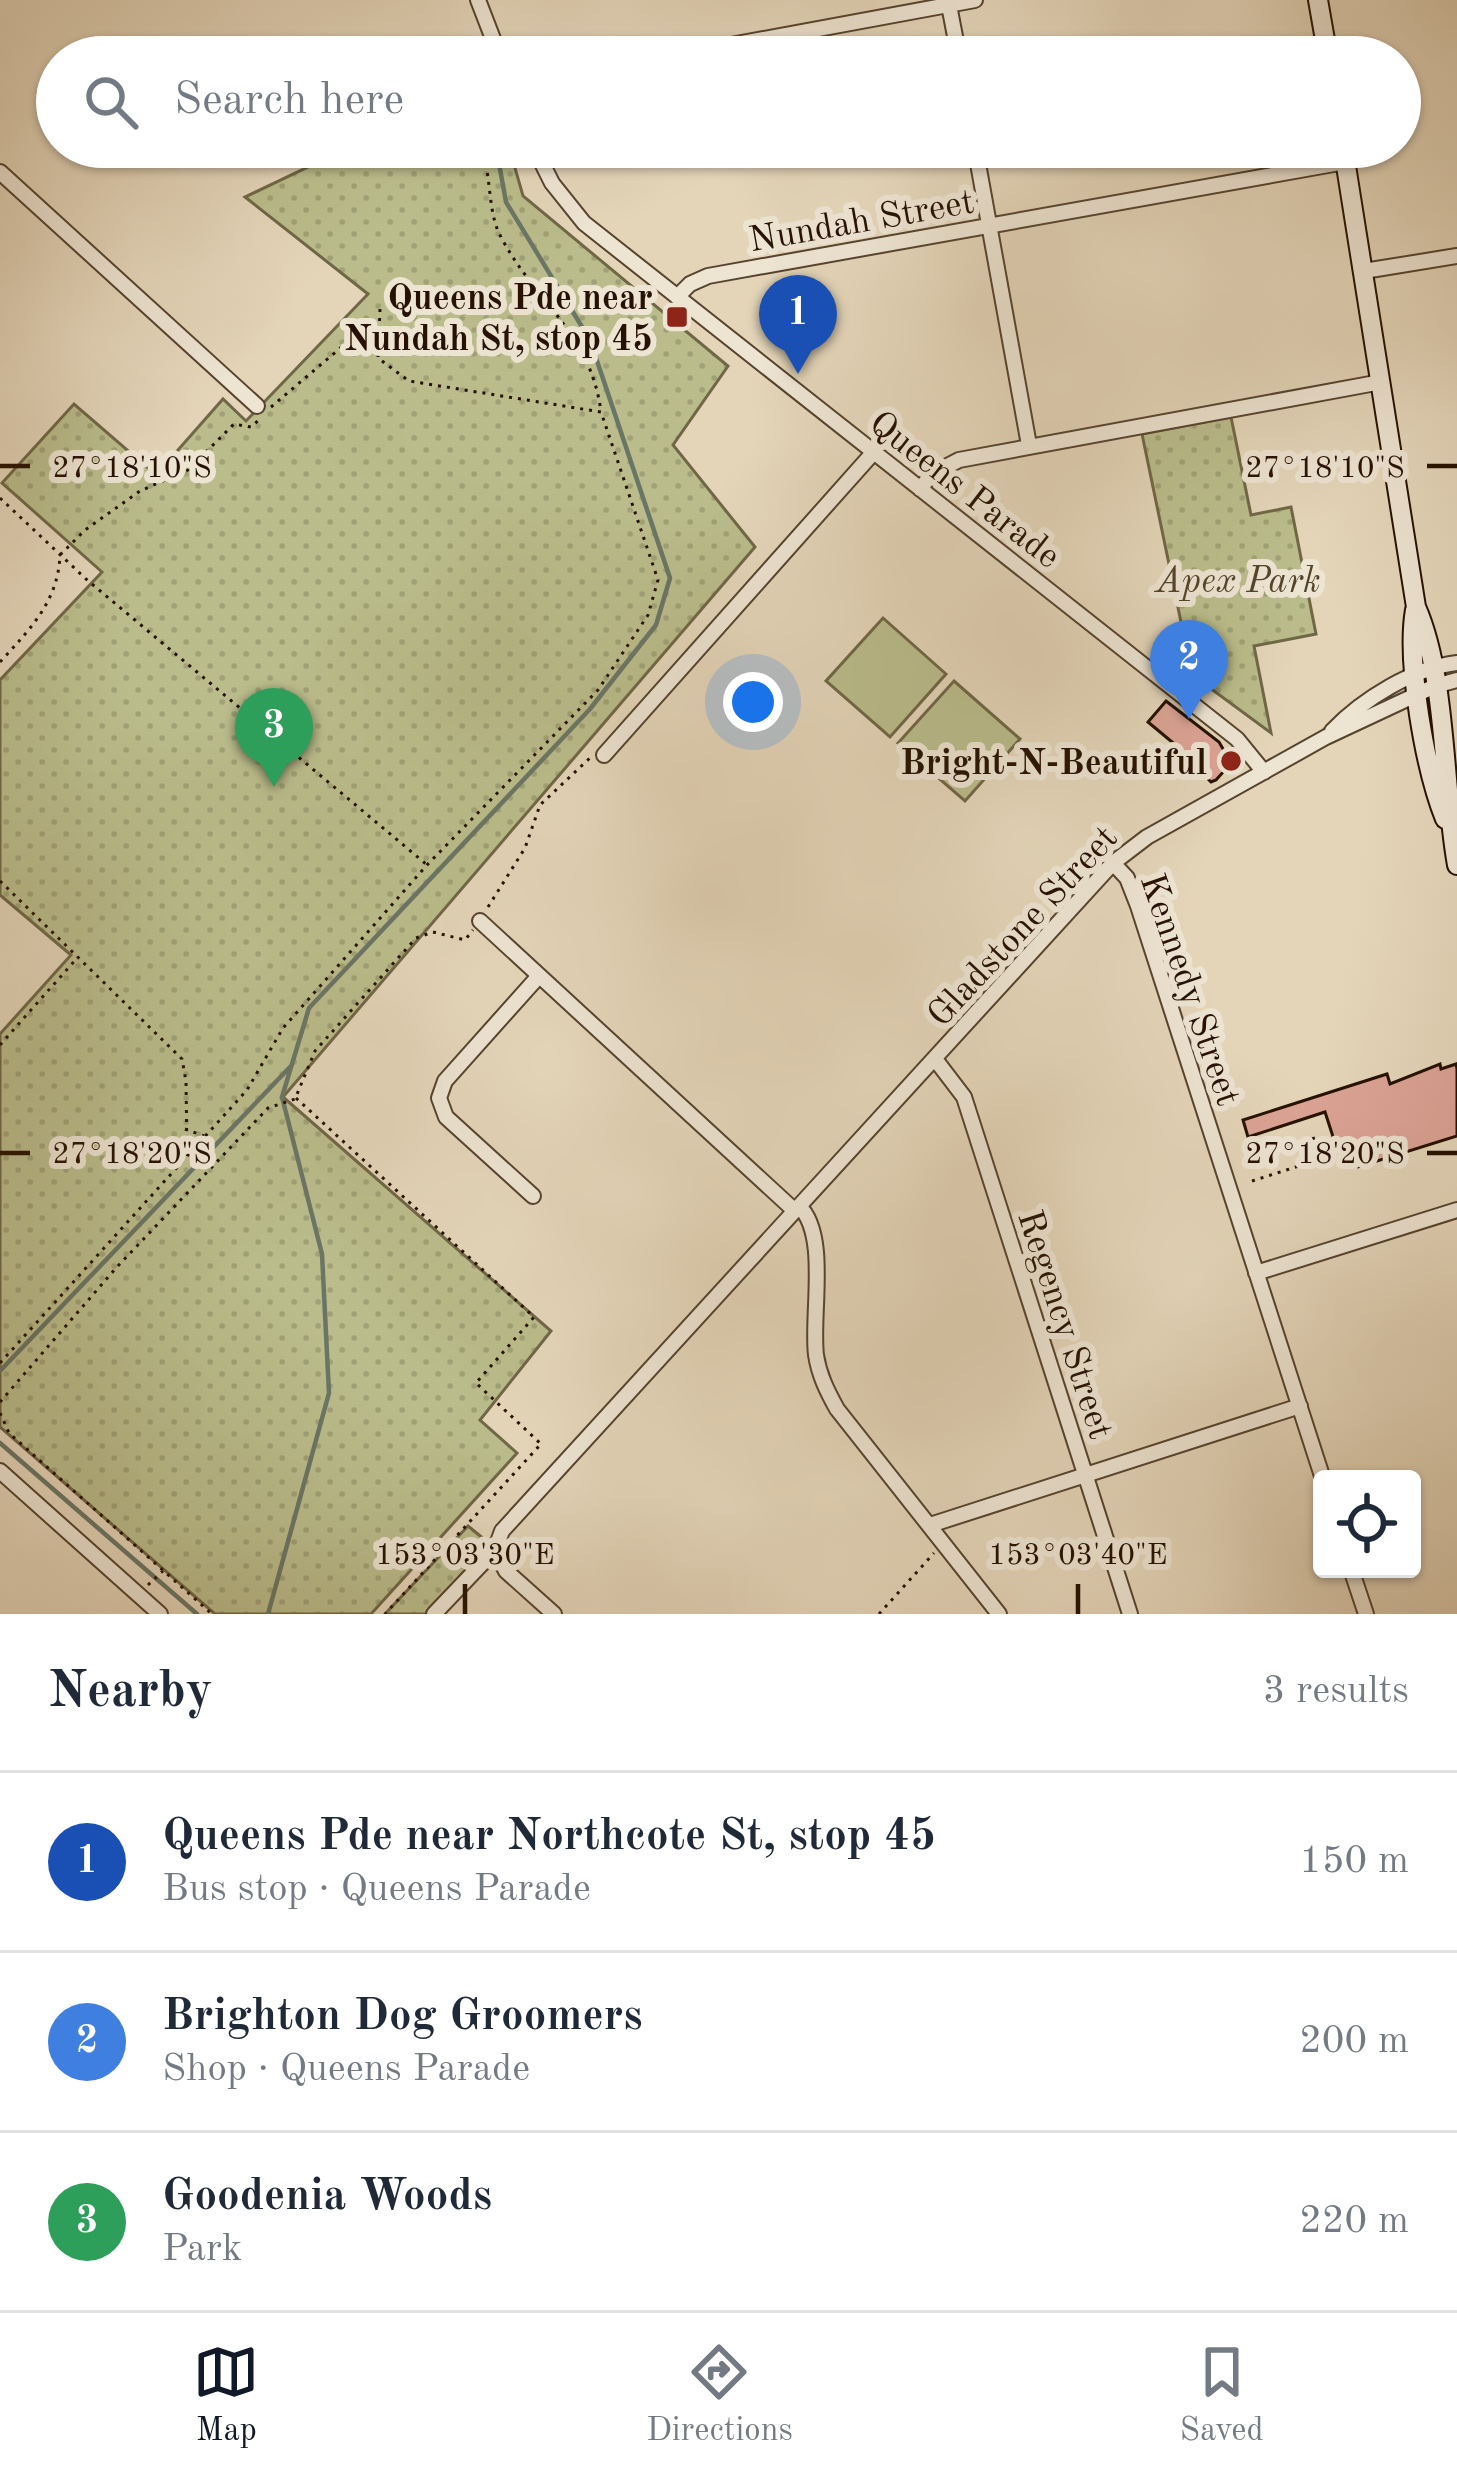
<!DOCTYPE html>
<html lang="en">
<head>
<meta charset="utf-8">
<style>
	body { margin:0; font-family:"Old Standard TT",serif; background:#f6f6f7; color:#1f2937 }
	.controls { position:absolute; right:36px; bottom:36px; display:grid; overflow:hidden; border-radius:12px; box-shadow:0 3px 9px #0004 }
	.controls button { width:108px; height:108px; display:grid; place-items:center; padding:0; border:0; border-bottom:3px solid #e0e1e3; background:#fff; color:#1f2937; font:60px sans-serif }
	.you { position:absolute; left:753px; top:702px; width:42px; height:42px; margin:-30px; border:9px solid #fff; border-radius:50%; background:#1a73e8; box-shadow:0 0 0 18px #1a73e833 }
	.badge { display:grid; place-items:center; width:78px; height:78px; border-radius:50%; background:#111827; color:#fff; font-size:39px; font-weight:700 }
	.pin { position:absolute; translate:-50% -99px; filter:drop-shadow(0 3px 6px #0008) }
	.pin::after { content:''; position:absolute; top:63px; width:42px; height:36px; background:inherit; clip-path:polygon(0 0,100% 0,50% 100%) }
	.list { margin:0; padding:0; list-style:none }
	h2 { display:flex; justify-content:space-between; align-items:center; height:156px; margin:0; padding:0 48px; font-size:51px }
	h2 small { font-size:39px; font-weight:400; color:#747a83 }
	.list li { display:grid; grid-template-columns:78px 1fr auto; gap:36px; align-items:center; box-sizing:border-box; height:180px; padding:0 48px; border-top:3px solid #e0e1e3 }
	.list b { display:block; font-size:45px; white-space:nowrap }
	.list p { margin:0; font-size:39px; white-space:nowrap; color:#747a83 }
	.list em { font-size:39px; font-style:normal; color:#747a83 }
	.icon { flex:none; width:66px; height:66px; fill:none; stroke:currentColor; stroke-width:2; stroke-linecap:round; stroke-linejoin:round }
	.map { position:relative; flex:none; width:1457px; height:1614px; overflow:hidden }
	.search { position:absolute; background:#fff; box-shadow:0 3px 9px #0004; left:36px; right:36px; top:36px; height:132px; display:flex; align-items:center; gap:30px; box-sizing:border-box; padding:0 42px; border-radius:66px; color:#747a83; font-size:45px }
	.sheet { height:696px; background:#fff }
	nav { display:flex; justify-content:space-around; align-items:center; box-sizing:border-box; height:168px; border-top:3px solid #e0e1e3; background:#fff; font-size:33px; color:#747a83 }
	nav a { display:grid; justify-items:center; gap:6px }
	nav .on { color:#111827 }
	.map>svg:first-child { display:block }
	.grass { fill:url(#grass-dots); stroke:#706746; stroke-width:3 }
	.garden { fill:#babc8b; stroke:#706746; stroke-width:3 }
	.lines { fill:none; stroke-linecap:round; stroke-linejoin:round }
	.stream { stroke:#6a7665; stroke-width:4.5 }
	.building { fill:#dba395; stroke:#261200; stroke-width:3 }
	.street-casing { stroke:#56432e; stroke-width:18 }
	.secondary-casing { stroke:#261200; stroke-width:22 }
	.path { stroke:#261200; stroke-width:3; stroke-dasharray:3 6; stroke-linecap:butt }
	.street { stroke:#ede4d2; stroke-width:14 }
	.secondary { stroke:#ede4d2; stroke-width:18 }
	.ticks { fill:none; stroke:#261200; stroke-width:4.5 }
	.poi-dot { fill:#8f2418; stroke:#ede4d2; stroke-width:4.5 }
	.labels { text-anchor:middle; stroke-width:12; stroke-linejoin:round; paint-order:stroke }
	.street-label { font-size:36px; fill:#261200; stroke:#ede4d2 }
	.poi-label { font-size:36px; font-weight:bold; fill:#261200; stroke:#ede4d2; text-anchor:end }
	.park-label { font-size:36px; font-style:italic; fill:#52452a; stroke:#ede4d2 }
	.ticks-label { font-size:30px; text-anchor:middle; fill:#261200; stroke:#ede4d2; stroke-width:12; stroke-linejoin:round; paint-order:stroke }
</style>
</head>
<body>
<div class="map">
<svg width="1457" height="1614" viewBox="0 0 1457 1614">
	<defs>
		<pattern id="grass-dots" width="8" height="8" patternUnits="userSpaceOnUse" patternTransform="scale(3)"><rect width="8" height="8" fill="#babc8b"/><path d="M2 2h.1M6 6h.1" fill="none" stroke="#a0a176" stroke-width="1.8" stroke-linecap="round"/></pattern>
	</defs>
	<rect width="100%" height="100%" fill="#e4d5b9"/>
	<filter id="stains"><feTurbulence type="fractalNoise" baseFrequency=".00167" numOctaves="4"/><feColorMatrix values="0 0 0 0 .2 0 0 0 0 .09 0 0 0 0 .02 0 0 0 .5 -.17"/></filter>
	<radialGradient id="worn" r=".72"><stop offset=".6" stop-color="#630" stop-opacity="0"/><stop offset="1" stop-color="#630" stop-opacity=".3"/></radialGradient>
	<path class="grass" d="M350,147H509L523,196L728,366L673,445L755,547L283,1097L551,1331L480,1420L517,1453L371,1614H215L0,1427V1034L71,955L0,895V680L102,572L2,483L74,404L156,475L223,399L246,421L368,294L245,197Z
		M1231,417L1251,515L1291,507L1316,634L1254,646L1271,733L1157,649L1181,622L1142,434Z
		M468,1526L490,1544L428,1614H385Z"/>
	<path class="garden" d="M883,618L946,674L890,737L826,681Z
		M954,681L1020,739L965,801L898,743Z"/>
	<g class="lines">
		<path class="stream" d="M0,1371L290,1067
			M0,1443L197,1614
			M268,1614L329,1393L322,1254L282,1097L309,1008L590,709L656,625L670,578L590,340L506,202L496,147"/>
	</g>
	<path class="building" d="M1166,701L1219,742L1226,754L1225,770L1216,780L1211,782L1196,767L1187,777L1167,759L1178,747L1148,722Z
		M1440,1064L1441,1069L1456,1064L1457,1069V1136L1358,1167L1349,1163L1343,1144L1336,1146L1325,1112L1248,1137L1243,1120L1387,1074L1390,1084Z"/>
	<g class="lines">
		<defs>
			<path id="street" d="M478,0L500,57
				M948,0L959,57
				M666,57L975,0
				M534,147L552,183L584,223L1237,739L1264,772
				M975,147L1029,445
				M0,172L257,406
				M1364,271L1457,256
				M677,297L690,284L708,276L1345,162
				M920,489L932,474L959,460L1381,382
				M1332,731C1363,699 1413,668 1457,663
				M604,755L873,453
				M1113,863L1127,878L1138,906L1323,1479
				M480,921L795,1211
				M935,1059L964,1097L1130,1614
				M533,1196L446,1117L439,1098L445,1081L538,977
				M799,1206C829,1235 811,1314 816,1355C819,1375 827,1391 837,1409L999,1614
				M1256,1273L1457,1210
				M0,1471L160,1614
				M930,1525L1300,1406
				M495,1550L506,1571L554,1614
				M1351,1569L1366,1614
				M434,1614L495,1550L502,1531L1113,863L1147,837L1326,737L1435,686L1457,680"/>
			<path id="secondary" d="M1318,0L1328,57
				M1343,147L1416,607C1447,677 1443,788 1457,865
				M1415,610C1406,662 1425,769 1445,819"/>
		</defs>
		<use href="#street" class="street-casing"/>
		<use href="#secondary" class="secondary-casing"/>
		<path class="path" d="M380,309L378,358L409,381L601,412C591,333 535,302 501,237C487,212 492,175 481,147
			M271,407L358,333L377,331
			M0,498L86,579L426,864
			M0,662C30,629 58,602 60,555L85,530L140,491L188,470L234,424L251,427L260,419
			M0,881L182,1059L186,1081L187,1156
			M488,907L525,848L540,805L592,756
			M0,1045L78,957
			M296,1098L534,1317L476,1383L541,1444L385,1614
			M185,1129L204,1136
			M1313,1137L1320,1158
			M1252,1181L1336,1154
			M0,1363L247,1090L283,1028L313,994L427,865L598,690L648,615L658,580L601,412
			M0,1402L116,1268L268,1108L295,1099L315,1051L416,938L433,932L465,940L473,930
			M0,1413L9,1433L212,1614
			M148,1585L163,1571
			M879,1614L934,1553"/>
		<use href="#street" class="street"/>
		<use href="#secondary" class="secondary"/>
	</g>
	<path class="ticks" d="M0,466H30M1427,466H1457M0,1153H30M1427,1153H1457M465,1584V1614M1078,1584V1614"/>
	<g class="poi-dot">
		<rect x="665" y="305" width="24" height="24" rx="6"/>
		<circle cx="1231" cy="761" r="12"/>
	</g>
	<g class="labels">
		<g class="street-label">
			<text transform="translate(861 219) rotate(-10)" y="13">Nundah Street</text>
			<text transform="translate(966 488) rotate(38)" y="13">Queens Parade</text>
			<text transform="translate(1021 925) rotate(-47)" y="13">Gladstone Street</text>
			<text transform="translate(1192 989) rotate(71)" y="13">Kennedy Street</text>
			<text transform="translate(1067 1324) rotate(72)" y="13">Regency Street</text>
		</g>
		<g class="poi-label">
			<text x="653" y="309">Queens Pde near<tspan x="653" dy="41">Nundah St, stop 45</tspan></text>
			<text x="1207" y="774">Bright-N-Beautiful</text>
		</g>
		<g class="park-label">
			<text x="1238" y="592">Apex Park</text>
		</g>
	</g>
	<g class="ticks-label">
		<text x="132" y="477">27°18'10"S</text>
		<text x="1325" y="477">27°18'10"S</text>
		<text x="132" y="1163">27°18'20"S</text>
		<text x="1325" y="1163">27°18'20"S</text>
		<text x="465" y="1564">153°03'30"E</text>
		<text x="1078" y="1564">153°03'40"E</text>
	</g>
	<rect width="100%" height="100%" filter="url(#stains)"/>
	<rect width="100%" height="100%" fill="url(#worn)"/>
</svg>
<div class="controls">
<button><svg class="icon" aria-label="locate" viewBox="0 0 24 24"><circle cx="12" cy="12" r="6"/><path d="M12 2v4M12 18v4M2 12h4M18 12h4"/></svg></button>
</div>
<div class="you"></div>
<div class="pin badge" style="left:798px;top:374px;background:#1a4fb4">1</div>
<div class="pin badge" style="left:1189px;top:719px;background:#3f7fe0">2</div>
<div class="pin badge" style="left:274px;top:787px;background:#2e9e5b">3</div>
<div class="search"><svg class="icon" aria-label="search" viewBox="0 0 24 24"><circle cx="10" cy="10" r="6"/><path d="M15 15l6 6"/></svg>Search here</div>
</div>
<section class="sheet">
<h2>Nearby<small>3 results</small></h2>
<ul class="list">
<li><span class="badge" style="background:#1a4fb4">1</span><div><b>Queens Pde near Northcote St, stop 45</b><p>Bus stop · Queens Parade</p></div><em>150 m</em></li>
<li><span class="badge" style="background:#3f7fe0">2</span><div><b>Brighton Dog Groomers</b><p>Shop · Queens Parade</p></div><em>200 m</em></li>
<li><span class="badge" style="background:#2e9e5b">3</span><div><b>Goodenia Woods</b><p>Park</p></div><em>220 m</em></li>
</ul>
</section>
<nav>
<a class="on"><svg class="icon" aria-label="map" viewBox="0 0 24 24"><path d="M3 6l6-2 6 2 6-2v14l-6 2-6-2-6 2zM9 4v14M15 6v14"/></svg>Map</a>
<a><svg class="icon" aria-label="directions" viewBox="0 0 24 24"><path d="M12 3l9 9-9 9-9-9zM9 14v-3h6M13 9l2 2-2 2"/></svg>Directions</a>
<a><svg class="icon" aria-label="saved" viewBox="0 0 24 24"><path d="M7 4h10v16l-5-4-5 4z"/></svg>Saved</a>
</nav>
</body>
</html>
